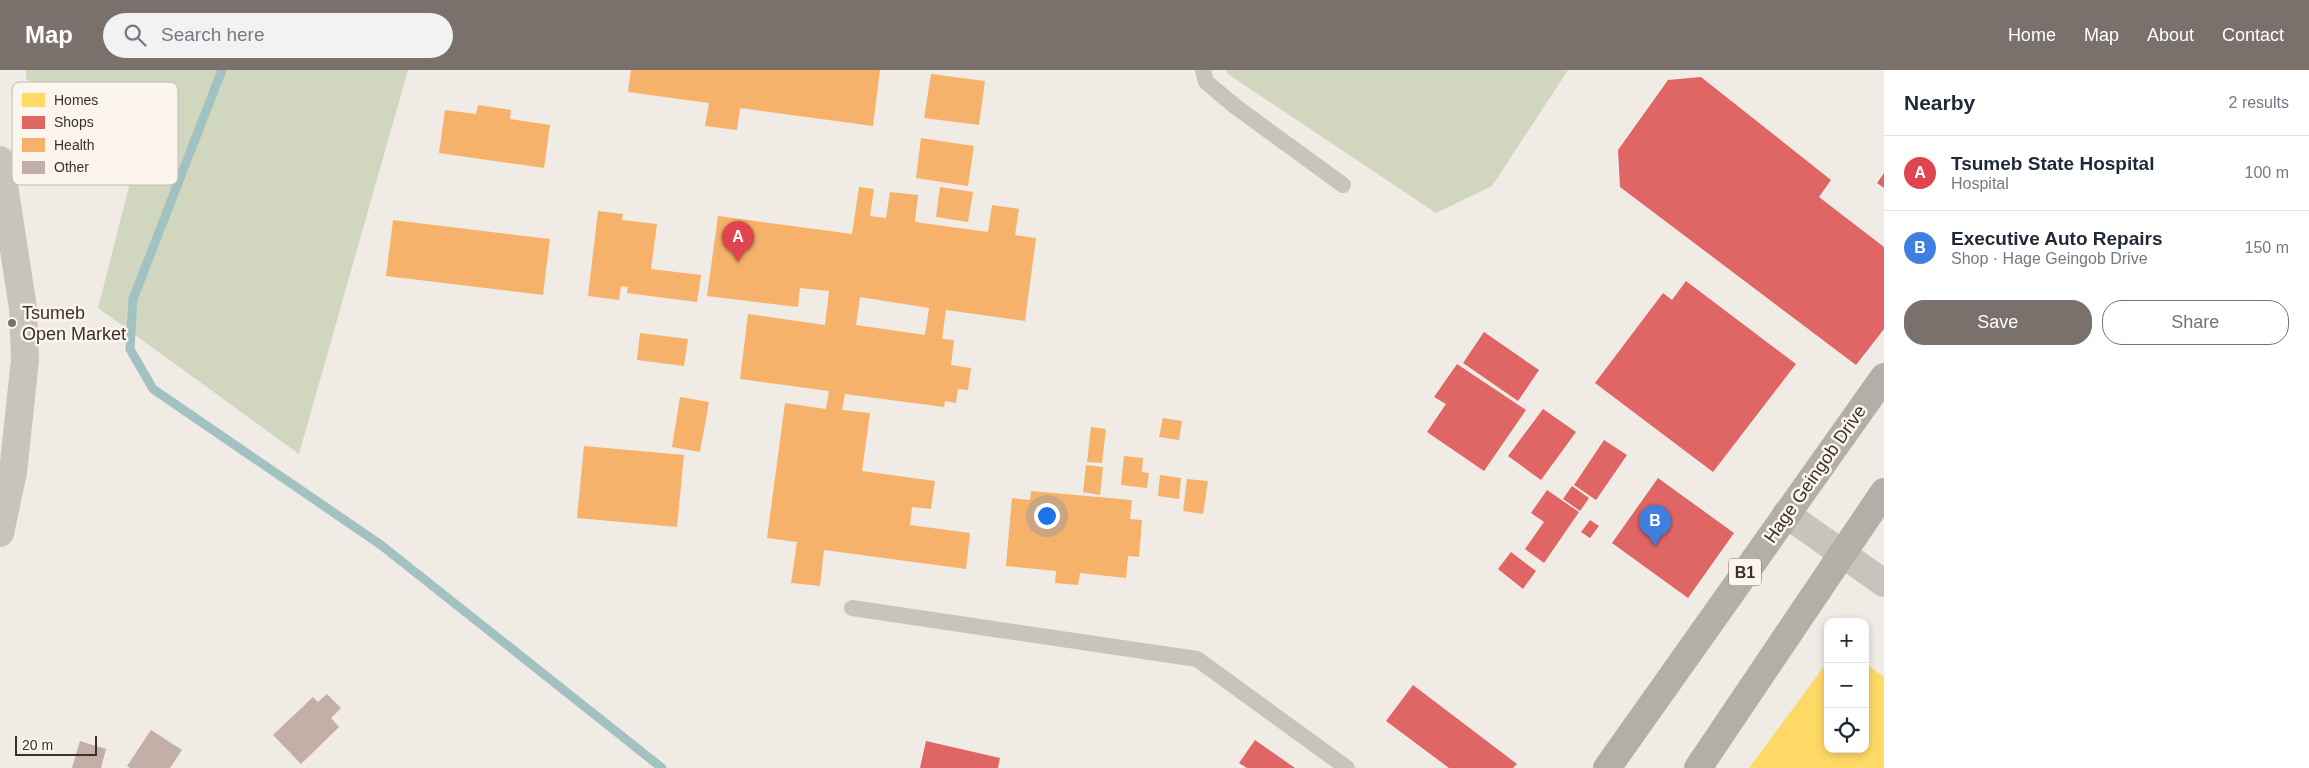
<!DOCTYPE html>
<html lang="en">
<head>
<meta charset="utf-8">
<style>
	body { margin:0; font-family:Helvetica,sans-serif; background:#f2f2f3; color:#1f2937 }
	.controls { position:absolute; right:15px; bottom:15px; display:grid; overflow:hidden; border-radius:10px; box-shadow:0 2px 8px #0003 }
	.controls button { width:45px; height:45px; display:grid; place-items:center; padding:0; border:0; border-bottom:1px solid #e0e1e3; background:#fff; color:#1f2937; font:25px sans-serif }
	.scale { position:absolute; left:15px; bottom:12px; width:82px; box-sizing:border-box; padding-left:5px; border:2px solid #3b302b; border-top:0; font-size:14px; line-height:18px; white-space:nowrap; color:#3b302b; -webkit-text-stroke:4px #fbf5ee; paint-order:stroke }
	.you { position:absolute; left:1046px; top:445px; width:18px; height:18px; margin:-12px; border:4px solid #fff; border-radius:50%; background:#1a73e8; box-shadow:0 0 0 8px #1a73e833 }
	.badge { display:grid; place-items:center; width:32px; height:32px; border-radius:50%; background:#7a716c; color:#fff; font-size:16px; font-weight:700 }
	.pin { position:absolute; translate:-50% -41px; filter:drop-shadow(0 1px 2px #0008) }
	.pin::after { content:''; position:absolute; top:26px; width:18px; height:15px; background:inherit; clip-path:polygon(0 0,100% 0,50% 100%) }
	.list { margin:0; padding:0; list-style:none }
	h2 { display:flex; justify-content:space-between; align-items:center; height:65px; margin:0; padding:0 20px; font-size:21px }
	h2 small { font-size:16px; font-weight:400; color:#747a83 }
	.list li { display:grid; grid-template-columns:32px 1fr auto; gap:15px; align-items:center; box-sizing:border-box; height:75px; padding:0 20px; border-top:1px solid #e0e1e3 }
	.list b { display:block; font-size:19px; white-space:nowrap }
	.list p { margin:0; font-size:16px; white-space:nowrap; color:#747a83 }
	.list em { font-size:16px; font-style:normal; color:#747a83 }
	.actions { display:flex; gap:10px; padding:15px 20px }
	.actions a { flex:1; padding:11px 0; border:1px solid #7a716c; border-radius:20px; text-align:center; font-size:18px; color:#7a716c }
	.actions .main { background:#7a716c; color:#fff }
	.icon { flex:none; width:28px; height:28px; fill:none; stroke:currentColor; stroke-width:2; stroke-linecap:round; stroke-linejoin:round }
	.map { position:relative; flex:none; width:1884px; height:698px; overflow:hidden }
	header { display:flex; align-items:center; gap:30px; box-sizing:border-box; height:70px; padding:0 25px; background:#7a716c; color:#fff }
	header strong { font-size:24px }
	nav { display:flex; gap:28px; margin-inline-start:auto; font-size:18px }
	.search { width:350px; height:45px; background:#f2f2f3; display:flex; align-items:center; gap:12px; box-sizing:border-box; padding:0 18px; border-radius:28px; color:#747a83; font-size:19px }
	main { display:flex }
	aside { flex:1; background:#fff }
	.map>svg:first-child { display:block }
	.green { fill:#d1d6bf }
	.homes { fill:#ffd966 }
	.shops { fill:#e06666 }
	.health { fill:#f6b26b; fill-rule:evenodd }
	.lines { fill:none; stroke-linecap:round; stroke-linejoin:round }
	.stream { stroke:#a1c2c1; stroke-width:9 }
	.building { fill:#c3afa7 }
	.service { stroke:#c9c3be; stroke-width:16 }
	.minor { stroke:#c9c3be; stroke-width:28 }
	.trunk { stroke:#b4aea8; stroke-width:28 }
	.poi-dot { fill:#7a716c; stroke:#fbf5ee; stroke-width:2 }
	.labels { text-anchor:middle; stroke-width:5; stroke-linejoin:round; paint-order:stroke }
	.shield { fill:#fbf5ee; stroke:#756b66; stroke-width:1 }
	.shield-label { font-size:16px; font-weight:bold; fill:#3b302b }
	.poi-label { font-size:18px; fill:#3b302b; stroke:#fbf5ee; text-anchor:start }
	.street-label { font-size:18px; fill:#3b302b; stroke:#fbf5ee }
	.key { fill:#fbf5ee; stroke:#c1bab4; stroke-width:1 }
	.key-label { font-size:14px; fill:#3b302b }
</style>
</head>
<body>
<header>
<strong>Map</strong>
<div class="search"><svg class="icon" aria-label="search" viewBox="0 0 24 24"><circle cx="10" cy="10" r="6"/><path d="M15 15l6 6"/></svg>Search here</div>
<nav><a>Home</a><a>Map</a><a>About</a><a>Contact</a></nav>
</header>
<main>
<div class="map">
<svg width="1884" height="698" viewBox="0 0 1884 698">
	<rect width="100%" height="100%" fill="#f0ebe5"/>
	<path class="green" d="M26,0H408L299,384L98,238L143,62L26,9Z
		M1226,0H1568L1492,116L1436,143L1228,4Z"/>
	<path class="homes" d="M1828,591V679H1865V593L1884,607V698H1749Z"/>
	<path class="shops" d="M1701,7L1831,110L1819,127L1884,177V259L1856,295L1620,117L1618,80L1668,10Z
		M1884,103V118L1877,113Z
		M1686,211L1796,294L1713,402L1595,313L1663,223L1672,230Z
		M1484,262L1539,300L1518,331L1463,293Z
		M1457,294L1526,340L1484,401L1427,362L1446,334L1434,327Z
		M1543,339L1576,362L1541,410L1508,386Z
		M1604,370L1627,385L1596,430L1574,415Z
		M1658,408L1734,463L1688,528L1612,473Z
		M1572,416L1589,428L1580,441L1563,429Z
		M1547,420L1579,442L1544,493L1525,479L1544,452L1531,443Z
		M1590,450L1599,456L1590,468L1581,462Z
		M1511,482L1536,501L1523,519L1498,499Z
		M1413,615L1517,694L1513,698H1449L1386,651Z
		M1255,670L1295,698H1247L1239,693Z
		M926,671L1000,688L998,698H920Z"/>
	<path class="health" d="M631,0H880L873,56L740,38L737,60L705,56L709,33L628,22Z
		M931,4L985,11L979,55L924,48Z
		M478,35L511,40L510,49L550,55L544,98L439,83L445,40L476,44Z
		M921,68L974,76L968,116L916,108Z
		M859,117L874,119L870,146L886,148L890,122L918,125L915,152L988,162L992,135L1019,139L1015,165L1036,168L1025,251L946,240L942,269L954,270L951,295L971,298L968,320L958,319L956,333L945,331L944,337L845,324L842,340L870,343L862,401L935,411L931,439L912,437L910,455L970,463L966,499L824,480L820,516L791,513L797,472L767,468L785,333L826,339L829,321L740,309L748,244L825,255L829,221L800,218L798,237L707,226L718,146L852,164ZM860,227L929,238L925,265L856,255Z
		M940,117L973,122L968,152L936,147Z
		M598,141L623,144L622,150L657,154L651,199L701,205L697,232L627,223L628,217L621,216L619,230L588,226Z
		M393,150L550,169L543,225L386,206Z
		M640,263L688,269L684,296L637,290Z
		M680,327L709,332L700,382L672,377Z
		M1163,348L1182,351L1179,370L1159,367Z
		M1091,357L1106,359L1102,393L1087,392Z
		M584,376L684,385L677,457L577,448Z
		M1124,386L1143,388L1142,402L1149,403L1147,418L1121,415Z
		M1086,395L1103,397L1100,425L1083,422Z
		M1160,405L1181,408L1179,429L1158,426Z
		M1187,409L1208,411L1203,444L1183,441Z
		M1031,421L1132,430L1130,449L1142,450L1139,487L1128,486L1126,508L1080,503L1078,515L1055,513L1056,501L1006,496L1012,428L1030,430Z"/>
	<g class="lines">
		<path class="stream" d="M222,0L133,229L130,279L153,319L381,475L662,698"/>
	</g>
	<path class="building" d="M327,624L341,638L331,648L339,657L301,694L273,665L313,627L318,632Z
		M151,660L182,680L170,698H130L127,696Z
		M80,671L106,679L101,698H72Z"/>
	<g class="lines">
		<path class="service" d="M1203,0L1206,12L1236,37L1343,115
			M852,538L1197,589L1347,698"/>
		<path class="minor" d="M0,90L23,238L25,290L13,402L0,463
			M1786,444L1884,513"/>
		<path class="trunk" d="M1607,698L1884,307
			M1698,698L1884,422"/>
	</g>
	<circle class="poi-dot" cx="12" cy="253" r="5"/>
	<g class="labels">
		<rect class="shield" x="1729" y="488.5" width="32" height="27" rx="4"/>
		<g class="shield-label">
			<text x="1745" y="508">B1</text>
		</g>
		<g class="poi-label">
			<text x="22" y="249">Tsumeb<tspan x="22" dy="21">Open Market</tspan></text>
		</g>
		<g class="street-label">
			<text transform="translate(1815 404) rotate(-55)" y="6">Hage Geingob Drive</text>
		</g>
	</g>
	<rect x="12" y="12" width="166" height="103" rx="8" class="key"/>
	<rect x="22" y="23" width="23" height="14" fill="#ffd966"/>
	<rect x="22" y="46" width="23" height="13" fill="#e06666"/>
	<rect x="22" y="68" width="23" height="14" fill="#f6b26b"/>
	<rect x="22" y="91" width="23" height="13" fill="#c3afa7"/>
	<g class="key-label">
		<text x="54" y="35">Homes</text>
		<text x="54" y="57">Shops</text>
		<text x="54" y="80">Health</text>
		<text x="54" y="102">Other</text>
	</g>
</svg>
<div class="controls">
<button>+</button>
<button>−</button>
<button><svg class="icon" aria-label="locate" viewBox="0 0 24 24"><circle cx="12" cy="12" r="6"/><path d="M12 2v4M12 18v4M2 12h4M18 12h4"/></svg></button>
</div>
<div class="scale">20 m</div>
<div class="you"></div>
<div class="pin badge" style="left:738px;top:192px;background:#e0444e">A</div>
<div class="pin badge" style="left:1655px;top:476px;background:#3f7fe0">B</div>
</div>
<aside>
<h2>Nearby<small>2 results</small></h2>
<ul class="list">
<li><span class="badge" style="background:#e0444e">A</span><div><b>Tsumeb State Hospital</b><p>Hospital</p></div><em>100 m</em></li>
<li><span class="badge" style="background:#3f7fe0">B</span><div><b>Executive Auto Repairs</b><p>Shop · Hage Geingob Drive</p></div><em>150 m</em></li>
</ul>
<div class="actions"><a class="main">Save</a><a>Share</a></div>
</aside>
</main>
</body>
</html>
